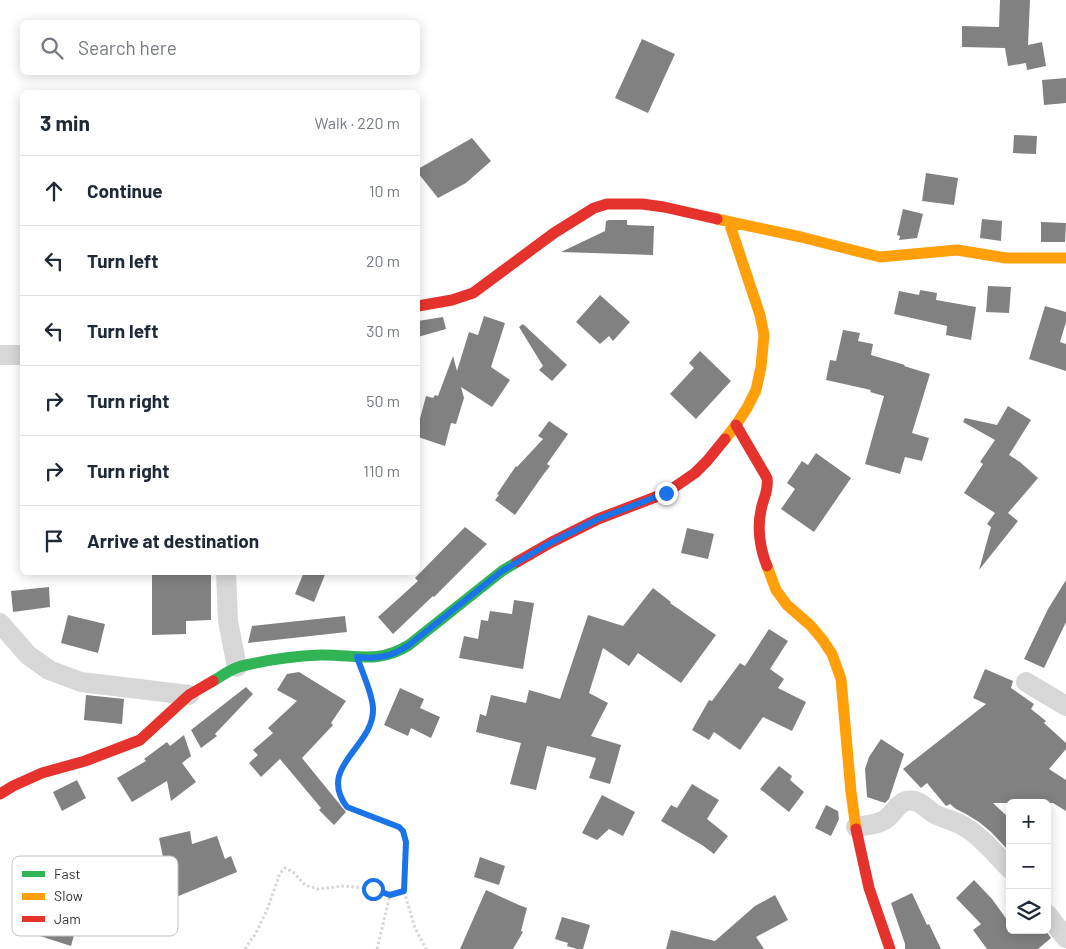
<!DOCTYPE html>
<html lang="en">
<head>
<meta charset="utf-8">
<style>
	body { margin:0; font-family:Barlow,sans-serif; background:#f2f2f3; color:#1f2937 }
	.controls { position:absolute; right:15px; bottom:15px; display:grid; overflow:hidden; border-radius:8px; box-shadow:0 2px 12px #0003 }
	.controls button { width:45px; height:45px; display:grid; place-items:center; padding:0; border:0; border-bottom:1px solid #e0e1e3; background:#fff; color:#1f2937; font:25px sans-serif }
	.stop { position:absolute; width:15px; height:15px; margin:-11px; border:4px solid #1a73e8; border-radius:50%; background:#fff }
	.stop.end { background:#1a73e8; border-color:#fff; box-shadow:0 1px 5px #0008 }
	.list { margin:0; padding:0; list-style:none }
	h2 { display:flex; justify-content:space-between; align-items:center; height:65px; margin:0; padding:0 20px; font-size:21px }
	h2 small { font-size:16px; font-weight:400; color:#747a83 }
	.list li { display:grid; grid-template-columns:32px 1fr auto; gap:15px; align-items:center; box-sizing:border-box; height:70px; padding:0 20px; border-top:1px solid #e0e1e3 }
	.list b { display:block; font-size:19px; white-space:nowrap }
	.list em { font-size:16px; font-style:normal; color:#747a83 }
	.icon { flex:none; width:28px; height:28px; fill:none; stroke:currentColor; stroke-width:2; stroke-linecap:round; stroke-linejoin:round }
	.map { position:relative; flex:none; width:1066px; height:949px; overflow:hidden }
	.search { position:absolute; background:#fff; box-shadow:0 2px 12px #0003; left:20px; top:20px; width:400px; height:55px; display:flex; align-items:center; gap:12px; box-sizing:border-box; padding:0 18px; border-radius:8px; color:#747a83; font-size:19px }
	.panel { position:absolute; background:#fff; box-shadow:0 2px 12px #0003; left:20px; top:90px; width:400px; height:485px; border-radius:8px }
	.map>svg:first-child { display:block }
	.building { fill:#818181 }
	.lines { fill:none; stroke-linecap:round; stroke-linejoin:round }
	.path { stroke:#d6d6d6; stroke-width:3; stroke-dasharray:2.5 2.5; stroke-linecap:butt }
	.street { stroke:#d7d7d7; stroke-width:20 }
	.fast { stroke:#30b455; stroke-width:11 }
	.slow { stroke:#ff9f0a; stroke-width:11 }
	.jam { stroke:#e5322d; stroke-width:11 }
	.route { stroke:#1a73e8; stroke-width:6 }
	.key { fill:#fff; stroke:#c2c2c2; stroke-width:1 }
	.key-label { font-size:14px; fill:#333 }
</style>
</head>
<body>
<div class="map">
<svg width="1066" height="949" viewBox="0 0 1066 949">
	<rect width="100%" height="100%" fill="#fff"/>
	<path class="building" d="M1000,0H1030L1028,45L1042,42L1046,66L1027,70L1026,63L1008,66L1005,48L962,47V26L999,27Z
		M642,39L675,54L648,113L615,98Z
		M1066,78V103L1044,105L1042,80Z
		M1014,135L1037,136L1036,154L1013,153Z
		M472,138L491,161L466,183L438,198L418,173V169Z
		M926,173L958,178L954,205L922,201Z
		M903,209L923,214L917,238L899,240L900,236L897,235Z
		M982,219L1002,221L1001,241L980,238Z
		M609,220H627V225L654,226L653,255L561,252L605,231L606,221Z
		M1041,222L1066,223L1065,242H1041Z
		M988,286L1011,287L1009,313L986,312Z
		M920,290L937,293L936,300L976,307L971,340L946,335L947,326L894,314L899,291L919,295Z
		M600,295L630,322L613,341L609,336L600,344L576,322Z
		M1045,306L1066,312V322L1060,342L1066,344V371L1029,359Z
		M484,316L505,323L491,367L510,380L492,407L461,387L464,398L456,424L451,423L445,446L418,437V426L426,396L433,398L435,395L438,396L453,356L457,371L469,332L478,335Z
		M443,317L446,329L418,337V321Z
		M523,324L567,365L552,381L539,370L543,366L519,327Z
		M843,330L860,333L858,341L873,344L871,355L905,365L904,366L930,374L912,433L929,438L922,461L905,457L900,474L865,464L884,396L870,392L871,390L826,380L830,360L836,361Z
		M700,351L731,381L696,419L670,394L694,368L689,363Z
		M1008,406L1031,420L1009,455L1020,462L1038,478L1008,513L1018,521L979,570L991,527L987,524L995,513L964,493L983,464L980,462L995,440L963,422L965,418L997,425Z
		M549,421L568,434L547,464L550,466L543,475L515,515L495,500L499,495L497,494L516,466L517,467L543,439L538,436Z
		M816,453L851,478L814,532L781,509L795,489L787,483L802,461L808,465Z
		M465,527L487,544L434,597L433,596L393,634L378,617L418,581L415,578Z
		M687,528L714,534L708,559L681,553Z
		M152,572H211V620L186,621V634L152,635Z
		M304,572H326L314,602L295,594Z
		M1066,580V622L1044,668L1024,659L1048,609Z
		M49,587L50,607L13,612L11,591Z
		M653,588L671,602L670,603L716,635L681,683L638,653L629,666L603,648L589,693L608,703L591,736L621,745L610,784L589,778L596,758L547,746L536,790L510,784L521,743L476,732L480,714L486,716L491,695L526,703L529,690L560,699L588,615L623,626Z
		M514,600L534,603L523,669L459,658L464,636L478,639L481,620L488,621L490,611L512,614Z
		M68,615L105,624L98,653L61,643Z
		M345,616L347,632L248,643L252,626Z
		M769,629L788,641L770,669L784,679L778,688L806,702L792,731L763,717L740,750L714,732L709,740L692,730L709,700L712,701L740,663L745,666Z
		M985,669L1013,681L1011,688L1034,704L1031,709L1046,721L1044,723L1066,743V749L1049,769L1066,780V811L1053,803H993L1010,819V852L991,832L979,822L966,814L956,809L950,804L946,806L927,783L921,788L903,769L986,704L973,698Z
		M299,672L346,701L331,723L333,725L302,758L346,812L334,825L319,810L321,808L280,759L261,777L249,763L258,755L253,750L273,733L268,728L297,701L277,690L287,674Z
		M246,687L253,694L215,734L217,736L201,748L191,730Z
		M400,688L424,699L420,708L440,717L431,738L411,728L408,736L384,725Z
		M86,695L124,699L122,724L84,720Z
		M184,735L191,756L182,763L196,782L171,801L167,781L132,802L117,778L146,761L144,759L167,742L170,746Z
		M881,739L904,754L889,799L885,803L867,797L865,769L869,757Z
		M779,766L792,776L790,780L804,792L789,812L760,789Z
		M77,780L86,798L62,811L53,792Z
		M692,784L719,800L707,819L728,836L714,854L702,845L661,821L671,805L677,808Z
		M602,795L635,812L623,836L609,829L597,840L582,833Z
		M826,805L838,811L839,819L831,836L815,828Z
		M190,831L192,844L217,836L225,859L231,856L237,872L164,902L163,876H167L159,838Z
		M480,857L505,866L499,885L474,877Z
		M974,880L992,899L1010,924V930H1045L1051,938L1038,949H987L973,930L981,924L956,898Z
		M486,890L519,905L527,908L521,931L523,932L513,949H460Z
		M912,893L927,925L929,924L941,949H905V944L891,903Z
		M775,895L788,920L756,937L764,949H666L671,930L715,941L755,906Z
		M47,914L77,924L71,946L40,936Z
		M562,917L590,925L583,949H577L567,946L568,943L555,939Z"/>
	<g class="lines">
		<path class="path" d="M365,681C368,690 373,701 373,711C371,722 366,733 360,743C345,766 325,778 347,807L399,827C403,832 405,836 406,842L404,891
			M245,949L256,933L267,910L280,873L285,868L293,872L305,885L318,889L344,886L373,889L390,895L404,891L415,928L426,949
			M377,949L390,895"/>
		<path class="street" d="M0,355H22
			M226,572L228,621L237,667
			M0,623L28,655L49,670L81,682L189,695
			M1026,682L1066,706
			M856,827C865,825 878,825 886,819C893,814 897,804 906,801C918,798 924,807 933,813C943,819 955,820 965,827C982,837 996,855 1010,869
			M1047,914L1066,938"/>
		<path class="fast" d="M213,681C220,677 228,671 236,668C241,666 246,665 251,664C273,659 297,656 320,655C354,654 377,665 409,645L502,571L517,562"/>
		<path class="slow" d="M717,219L801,237L880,257L957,250L1006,258H1066
			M725,439L736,425L747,408L756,390L761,367L764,335L760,315L729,222
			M767,566L776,590L787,605L810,625L822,639L832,654L841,679L851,792L856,829"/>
		<path class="jam" d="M418,306L452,300L473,293L554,233L594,208L607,204H642L664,207L717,219
			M736,425L767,478C769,491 763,498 761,510C757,528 760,549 767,566
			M517,562L550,543L598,519L666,493L695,473L707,461L725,439
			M0,794L13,786L42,773L85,761L140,740L189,695L213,681
			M856,829L869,888L890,949"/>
	</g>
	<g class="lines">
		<path class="route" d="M373,889L390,895L404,891L406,842L403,831L399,827L347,807C316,766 375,747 373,708C372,692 362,672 357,657C378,659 391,657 409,645L502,571L550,543L598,519L666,493"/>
	</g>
	<rect x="12" y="856" width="166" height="80" rx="8" class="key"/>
	<rect x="22" y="871" width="23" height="6" fill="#30b455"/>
	<rect x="22" y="893" width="23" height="7" fill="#ff9f0a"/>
	<rect x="22" y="916" width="23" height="6" fill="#e5322d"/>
	<g class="key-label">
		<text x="54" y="879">Fast</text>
		<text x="54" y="901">Slow</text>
		<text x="54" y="924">Jam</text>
	</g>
</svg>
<div class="controls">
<button>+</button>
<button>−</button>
<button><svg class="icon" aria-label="layers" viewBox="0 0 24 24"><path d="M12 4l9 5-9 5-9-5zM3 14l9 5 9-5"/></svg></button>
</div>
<div class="stop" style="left:373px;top:889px"></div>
<div class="stop end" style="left:666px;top:493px"></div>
<div class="search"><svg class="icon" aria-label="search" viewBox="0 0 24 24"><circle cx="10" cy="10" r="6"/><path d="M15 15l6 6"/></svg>Search here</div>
<section class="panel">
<h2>3 min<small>Walk · 220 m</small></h2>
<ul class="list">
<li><svg class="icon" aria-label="ahead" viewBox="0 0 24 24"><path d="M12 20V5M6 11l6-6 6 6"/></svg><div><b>Continue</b></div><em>10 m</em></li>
<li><svg class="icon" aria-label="left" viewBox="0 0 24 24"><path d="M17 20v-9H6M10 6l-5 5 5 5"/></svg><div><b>Turn left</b></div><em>20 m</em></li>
<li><svg class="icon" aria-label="left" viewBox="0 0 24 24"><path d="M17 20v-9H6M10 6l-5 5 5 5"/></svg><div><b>Turn left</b></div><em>30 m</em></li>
<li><svg class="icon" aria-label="right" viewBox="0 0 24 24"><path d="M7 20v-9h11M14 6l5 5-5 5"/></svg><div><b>Turn right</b></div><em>50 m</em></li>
<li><svg class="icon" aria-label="right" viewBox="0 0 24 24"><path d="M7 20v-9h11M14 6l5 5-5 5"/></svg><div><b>Turn right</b></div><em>110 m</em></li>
<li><svg class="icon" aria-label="arrive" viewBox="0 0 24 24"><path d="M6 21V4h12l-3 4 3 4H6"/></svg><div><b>Arrive at destination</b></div></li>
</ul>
</section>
</div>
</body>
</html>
